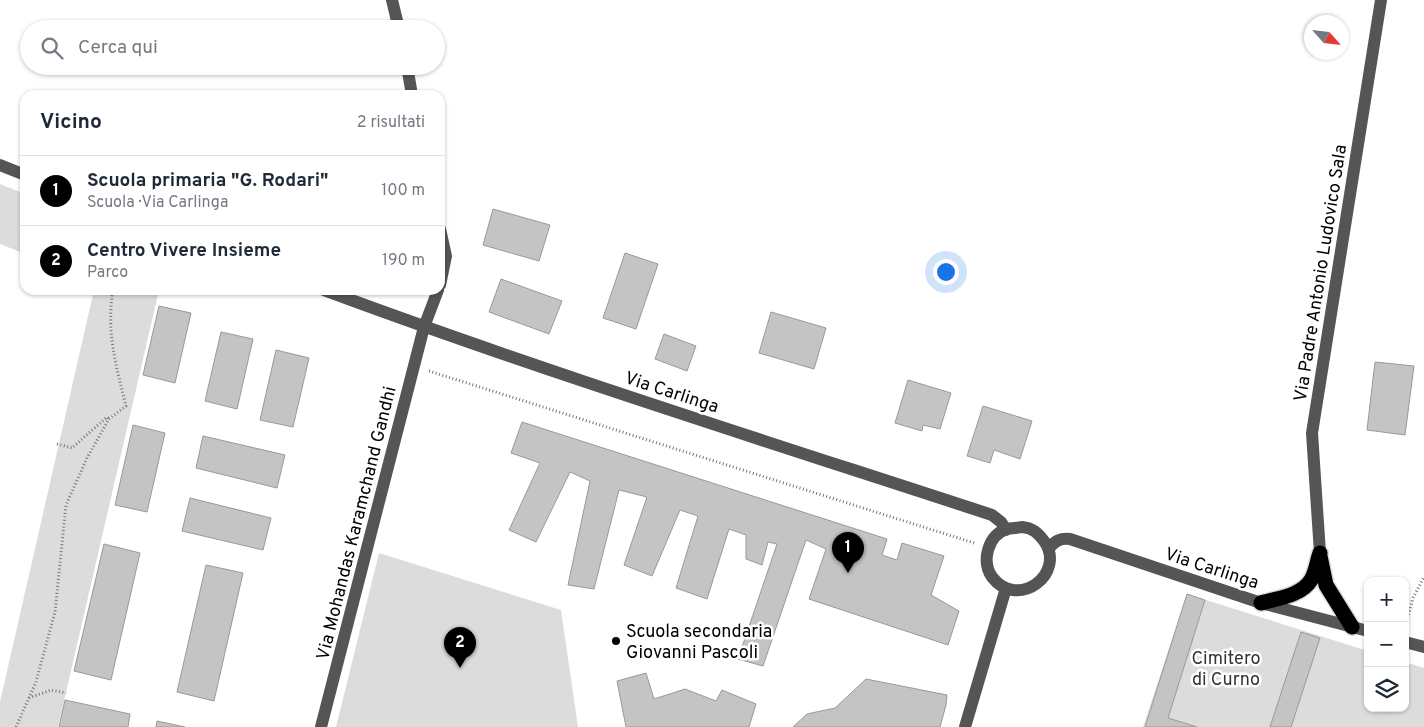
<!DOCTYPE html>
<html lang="it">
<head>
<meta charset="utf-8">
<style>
	body { margin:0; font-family:Overpass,sans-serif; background:#f6f6f7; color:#1f2937 }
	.controls { position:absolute; right:15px; bottom:15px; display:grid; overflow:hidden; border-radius:10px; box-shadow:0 1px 4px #0004 }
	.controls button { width:45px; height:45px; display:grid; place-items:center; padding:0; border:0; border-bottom:1px solid #e0e1e3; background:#fff; color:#1f2937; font:25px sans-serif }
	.compass { position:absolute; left:1304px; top:15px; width:45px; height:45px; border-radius:50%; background:#fff; box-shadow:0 1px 4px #0004; rotate:117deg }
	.you { position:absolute; left:945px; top:271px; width:18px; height:18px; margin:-12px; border:4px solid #fff; border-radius:50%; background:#1a73e8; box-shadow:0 0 0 8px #1a73e833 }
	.badge { display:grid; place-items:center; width:32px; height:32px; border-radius:50%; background:#000; color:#fff; font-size:16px; font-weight:700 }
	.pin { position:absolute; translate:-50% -41px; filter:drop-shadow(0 1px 2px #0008) }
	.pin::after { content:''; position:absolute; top:26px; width:18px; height:15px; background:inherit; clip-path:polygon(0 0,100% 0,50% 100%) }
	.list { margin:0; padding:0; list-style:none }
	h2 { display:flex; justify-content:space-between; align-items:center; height:65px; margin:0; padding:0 20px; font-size:21px }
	h2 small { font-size:16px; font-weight:400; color:#747a83 }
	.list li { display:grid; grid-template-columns:32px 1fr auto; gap:15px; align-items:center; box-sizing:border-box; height:70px; padding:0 20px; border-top:1px solid #e0e1e3 }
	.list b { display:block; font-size:19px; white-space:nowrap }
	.list p { margin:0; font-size:16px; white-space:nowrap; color:#747a83 }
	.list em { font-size:16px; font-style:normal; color:#747a83 }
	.icon { flex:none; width:28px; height:28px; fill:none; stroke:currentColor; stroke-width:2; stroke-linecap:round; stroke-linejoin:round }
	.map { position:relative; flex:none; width:1424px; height:727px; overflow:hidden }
	.search { position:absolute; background:#fff; box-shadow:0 1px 4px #0004; left:20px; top:20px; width:425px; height:55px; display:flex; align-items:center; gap:12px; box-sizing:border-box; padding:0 18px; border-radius:28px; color:#747a83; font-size:19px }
	.panel { position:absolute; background:#fff; box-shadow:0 1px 4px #0004; left:20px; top:90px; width:425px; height:205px; border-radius:15px }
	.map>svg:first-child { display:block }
	.green { fill:#dcdcdc }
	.building { fill:#c4c4c4; stroke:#999 }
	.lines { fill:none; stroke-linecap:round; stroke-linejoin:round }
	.highway-casing { stroke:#dbdbdb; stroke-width:18 }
	.path { stroke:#777; stroke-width:3; stroke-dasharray:1 2.5; stroke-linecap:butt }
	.minor { stroke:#555; stroke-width:12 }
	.highway { stroke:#000; stroke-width:15 }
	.poi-dot { fill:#000; stroke:#fff; stroke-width:2 }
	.labels { text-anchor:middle; stroke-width:5; stroke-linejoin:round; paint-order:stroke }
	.street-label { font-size:18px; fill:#000; stroke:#fff }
	.poi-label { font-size:18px; fill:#000; stroke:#fff; text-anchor:start }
	.park-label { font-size:18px; fill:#333; stroke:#fff }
</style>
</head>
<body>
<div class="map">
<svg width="1424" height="727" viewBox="0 0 1424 727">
	<rect width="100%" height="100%" fill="#fff"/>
	<path class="green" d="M0,184L25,194V254L0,244Z
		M94,290H159L58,727H0V702Z
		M379,553L561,610L578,727H336Z
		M1187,594L1368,651V708H1405V662L1424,668V727H1143Z"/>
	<path class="building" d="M493,209L550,225L539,261L483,245Z
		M625,253L658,264L636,329L603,318Z
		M501,279L562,301L549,334L489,312Z
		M159,306L191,313L175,383L143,375Z
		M771,312L826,328L814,369L759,353Z
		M221,332L253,339L237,409L205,401Z
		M664,334L696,346L687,371L655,359Z
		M276,350L309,358L293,427L260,420Z
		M1375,362L1414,366L1405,435L1367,430Z
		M908,380L951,393L940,429L923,425L922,431L895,423Z
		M983,406L1032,421L1020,459L994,450L990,463L967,456Z
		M522,422L887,539L882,555L897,560L902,543L944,556L931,595L959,611L948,645L809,599L826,549L806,540L763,666L738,659L777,544L768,542L762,565L746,559V535L729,529L707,599L676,588L698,516L680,510L652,576L624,565L647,497L619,490L594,589L568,585L590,481L570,472L536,542L509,530L540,463L511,453Z
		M133,425L165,433L147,512L115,505Z
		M203,436L285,455L277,488L196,468Z
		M190,498L271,518L263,550L182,531Z
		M104,544L140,553L111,680L74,671Z
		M206,565L243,573L214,701L177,692Z
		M1187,594L1205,600L1168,718L1197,727H1145Z
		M1301,632L1320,638L1291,727H1270Z
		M646,673L654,699L685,689L716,701L722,690L756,704L749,727H626L617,681Z
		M866,679L947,695L946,705L940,727H793L807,714L835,708Z
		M65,700L130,714L128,727H59Z
		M157,721L185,727H156Z"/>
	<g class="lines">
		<defs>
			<path id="highway" d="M1320,556L1326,585L1352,627
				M1261,603C1278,598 1301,596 1311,580C1316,572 1317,561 1320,553"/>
		</defs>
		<use href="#highway" class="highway-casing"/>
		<path class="path" d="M429,371L974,543
			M57,444L72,448L107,417L109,419
			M1406,625L1413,598L1424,577
			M29,698L51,690L66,693
			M16,727L36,682L55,612L66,505L87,458L109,419L126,406C116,366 106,331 113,290"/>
		<path class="minor" d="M392,0L399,29
			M407,66L412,95
			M0,165L25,175
			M440,229L446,256L440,285
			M324,290C545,372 769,442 992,515L1001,522L1006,530
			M1022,527C1033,528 1038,533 1044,541C1067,573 1018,611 992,577C981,561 988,535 1007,529C1012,528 1018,528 1022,527Z
			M1049,548C1055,541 1060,538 1070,539L1261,603L1368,631
			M1320,553L1312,433L1381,0
			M1405,642L1424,647
			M321,727L424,327L438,290
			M965,727L1006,588"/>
		<use href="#highway" class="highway"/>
	</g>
	<circle class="poi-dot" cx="616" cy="641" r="5"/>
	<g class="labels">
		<g class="street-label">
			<text transform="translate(1320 273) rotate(-81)" y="6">Via Padre Antonio Ludovico Sala</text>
			<text transform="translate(672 392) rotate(18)" y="6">Via Carlinga</text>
			<text transform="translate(356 523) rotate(-76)" y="6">Via Mohandas Karamchand Gandhi</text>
			<text transform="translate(1212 568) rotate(18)" y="6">Via Carlinga</text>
		</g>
		<g class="poi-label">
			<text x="626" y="637">Scuola secondaria<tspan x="626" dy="21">Giovanni Pascoli</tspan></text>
		</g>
		<g class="park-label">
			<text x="1226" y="664">Cimitero<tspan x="1226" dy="21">di Curno</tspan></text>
		</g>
	</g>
</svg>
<div class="controls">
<button>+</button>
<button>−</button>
<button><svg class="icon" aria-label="layers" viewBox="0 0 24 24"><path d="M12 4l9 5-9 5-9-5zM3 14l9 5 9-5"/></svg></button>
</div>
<svg class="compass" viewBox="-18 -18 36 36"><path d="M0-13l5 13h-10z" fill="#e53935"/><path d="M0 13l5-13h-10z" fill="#747a83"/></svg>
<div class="you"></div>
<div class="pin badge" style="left:848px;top:573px">1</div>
<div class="pin badge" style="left:460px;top:668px">2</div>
<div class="search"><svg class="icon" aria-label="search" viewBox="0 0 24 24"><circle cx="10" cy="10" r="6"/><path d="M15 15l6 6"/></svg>Cerca qui</div>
<section class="panel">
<h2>Vicino<small>2 risultati</small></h2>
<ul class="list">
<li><span class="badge">1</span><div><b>Scuola primaria &quot;G. Rodari&quot;</b><p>Scuola · Via Carlinga</p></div><em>100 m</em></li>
<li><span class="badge">2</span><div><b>Centro Vivere Insieme</b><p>Parco</p></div><em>190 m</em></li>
</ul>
</section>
</div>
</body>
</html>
